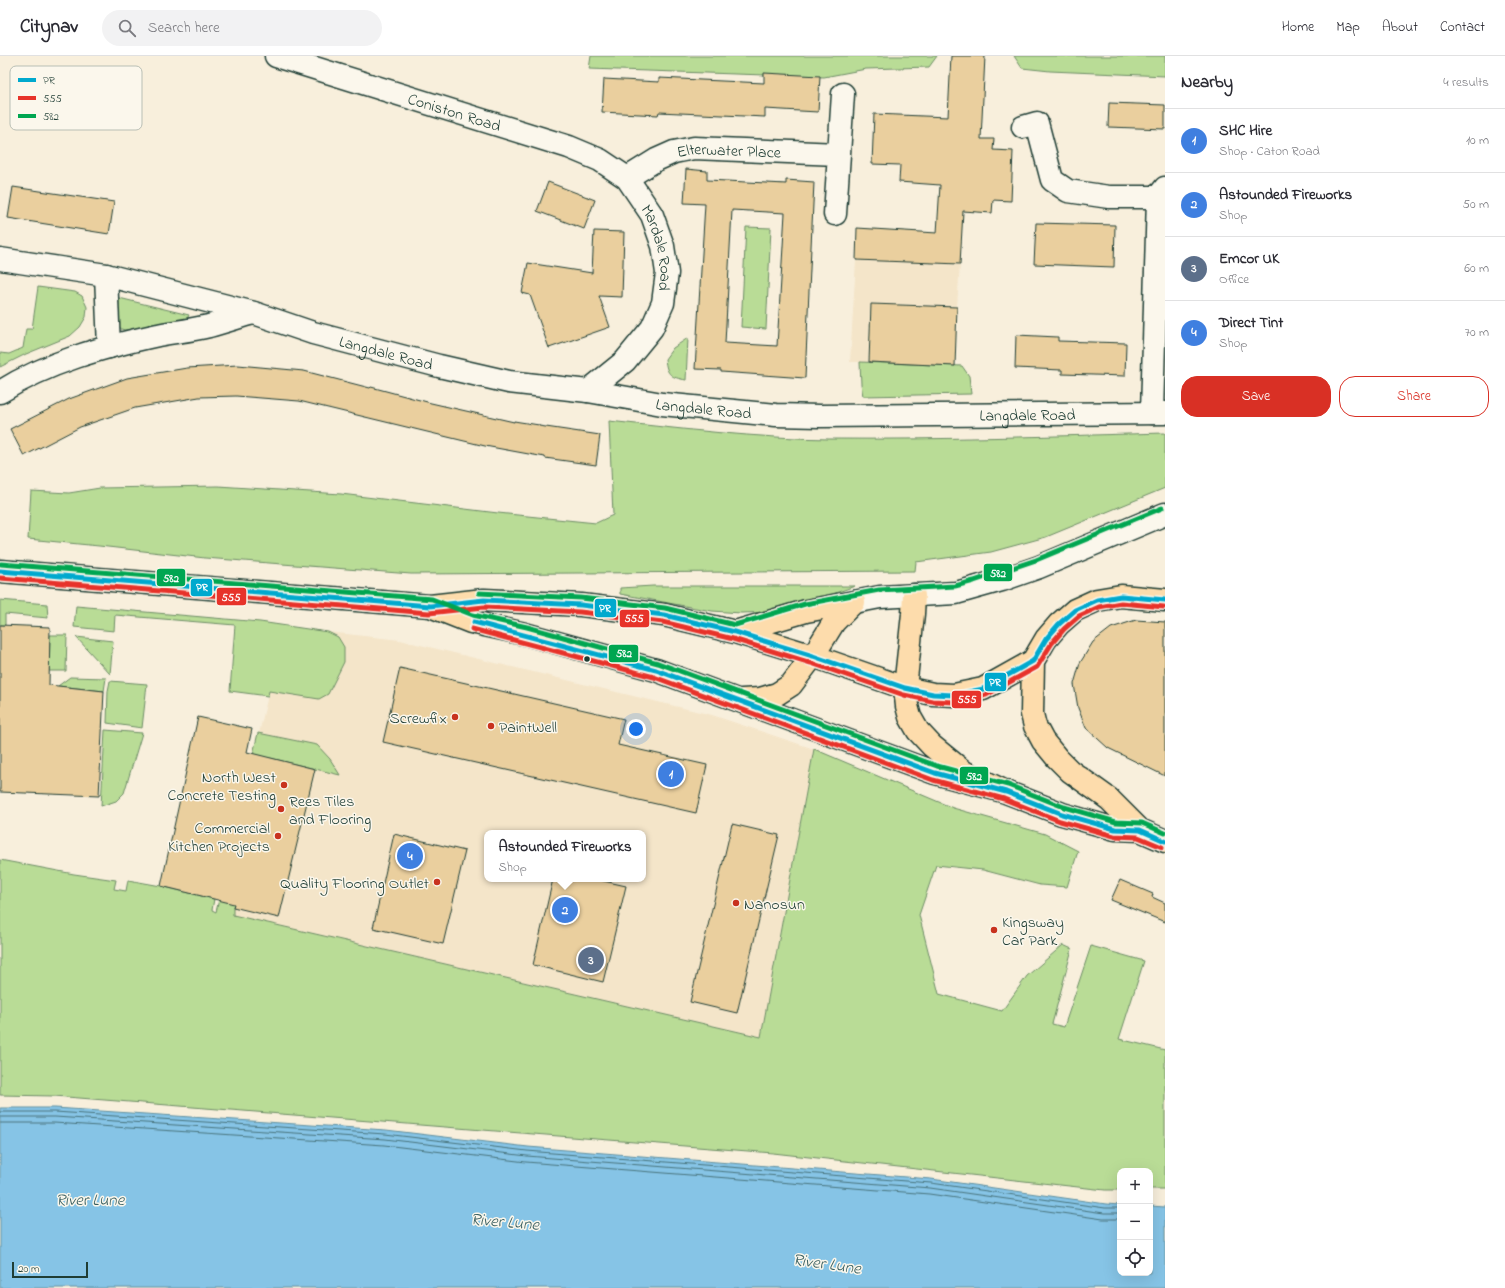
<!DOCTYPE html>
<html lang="en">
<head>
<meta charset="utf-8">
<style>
	body { margin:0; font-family:"Indie Flower",sans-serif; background:#f2f2f3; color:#2b2b33 }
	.controls { position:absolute; right:12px; bottom:12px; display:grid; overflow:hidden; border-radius:8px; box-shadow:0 4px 16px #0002 }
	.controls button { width:36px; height:36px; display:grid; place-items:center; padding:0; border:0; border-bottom:1px solid #e1e1e2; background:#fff; color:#2b2b33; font:20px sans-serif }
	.scale { position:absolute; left:12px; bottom:10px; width:76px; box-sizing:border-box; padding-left:4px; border:2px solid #1f3d34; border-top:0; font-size:11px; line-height:14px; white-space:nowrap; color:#1f3d34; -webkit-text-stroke:3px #fbf7ec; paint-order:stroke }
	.you { position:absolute; left:636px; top:673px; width:14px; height:14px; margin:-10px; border:3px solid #fff; border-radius:50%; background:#1a73e8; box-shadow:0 0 0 6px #1a73e833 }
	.badge { display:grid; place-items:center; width:26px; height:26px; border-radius:50%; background:#d93025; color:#fff; font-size:13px; font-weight:700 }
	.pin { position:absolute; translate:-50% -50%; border:2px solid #fff; box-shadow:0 1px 4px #0006 }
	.popup { position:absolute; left:484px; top:774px; width:162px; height:52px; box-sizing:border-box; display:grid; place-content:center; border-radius:8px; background:#fff; filter:drop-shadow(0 1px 3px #0005); font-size:13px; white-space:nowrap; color:#7c7c81 }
	.popup b { font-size:15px; color:#2b2b33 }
	.popup::after { content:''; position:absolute; left:50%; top:100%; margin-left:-8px; border:8px solid transparent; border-top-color:#fff }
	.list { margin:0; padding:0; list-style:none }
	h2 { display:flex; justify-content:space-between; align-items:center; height:52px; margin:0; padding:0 16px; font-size:17px }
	h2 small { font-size:13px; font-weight:400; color:#7c7c81 }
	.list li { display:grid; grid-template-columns:26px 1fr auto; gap:12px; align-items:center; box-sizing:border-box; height:64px; padding:0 16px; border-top:1px solid #e1e1e2 }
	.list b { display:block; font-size:15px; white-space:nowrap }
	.list p { margin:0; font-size:13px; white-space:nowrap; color:#7c7c81 }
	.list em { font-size:13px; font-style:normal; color:#7c7c81 }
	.actions { display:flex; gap:8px; padding:12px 16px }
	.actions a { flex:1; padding:9px 0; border:1px solid #d93025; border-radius:16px; text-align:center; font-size:14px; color:#d93025 }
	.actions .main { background:#d93025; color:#fff }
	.icon { flex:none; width:22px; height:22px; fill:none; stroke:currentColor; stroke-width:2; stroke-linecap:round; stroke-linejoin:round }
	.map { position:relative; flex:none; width:1165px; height:1232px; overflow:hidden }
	header { display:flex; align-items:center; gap:24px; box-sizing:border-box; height:56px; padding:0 20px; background:#fff; border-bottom:1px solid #e1e1e2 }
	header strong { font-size:19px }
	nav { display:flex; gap:22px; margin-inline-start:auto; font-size:14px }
	.search { width:280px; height:36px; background:#f2f2f3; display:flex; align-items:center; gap:10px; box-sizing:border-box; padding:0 14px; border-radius:22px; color:#7c7c81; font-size:15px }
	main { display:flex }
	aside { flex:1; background:#fff }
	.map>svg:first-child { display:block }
	.built { fill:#f4e5c9; fill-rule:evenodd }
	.green { fill:#b9dc96; stroke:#6c8c65 }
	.water { fill:#86c4e6; stroke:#5d8e9f }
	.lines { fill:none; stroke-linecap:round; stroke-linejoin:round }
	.shore { stroke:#48737b; stroke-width:1 }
	.building { fill:#eacf9e; stroke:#1f3d34; fill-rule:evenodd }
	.street-casing { stroke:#1f3d34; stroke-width:25 }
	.secondary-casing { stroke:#1f3d34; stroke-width:25 }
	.primary-casing { stroke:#1f3d34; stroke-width:25 }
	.street { stroke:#fbf7ec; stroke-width:22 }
	.secondary { stroke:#fbf7ec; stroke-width:22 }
	.primary { stroke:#fddcac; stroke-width:22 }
	.bus-1-casing { stroke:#fbf7ec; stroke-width:8 }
	.bus-2-casing { stroke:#fbf7ec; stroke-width:8 }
	.bus-3-casing { stroke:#fbf7ec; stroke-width:8 }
	.bus-1 { stroke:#00a9ce; stroke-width:5 }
	.bus-2 { stroke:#e7332a; stroke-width:5 }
	.bus-3 { stroke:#00a651; stroke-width:5 }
	.bus-dot { fill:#1f3d34; stroke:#fbf7ec; stroke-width:1.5 }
	.poi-dot { fill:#c8321e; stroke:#fbf7ec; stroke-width:1.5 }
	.labels { text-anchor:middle; stroke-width:3; stroke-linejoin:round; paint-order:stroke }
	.street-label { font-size:16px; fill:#1f3d34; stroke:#fbf7ec }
	.poi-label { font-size:16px; fill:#1f3d34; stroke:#fbf7ec; text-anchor:end }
	.water-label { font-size:17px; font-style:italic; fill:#395f60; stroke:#fbf7ec }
	.key { fill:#fbf7ec; stroke:#b9bfb5; stroke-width:1 }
	.key-label { font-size:11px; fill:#1f3d34 }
	.line-badge { stroke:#fbf7ec; stroke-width:1.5 }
	.badge-label { font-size:11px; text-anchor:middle; font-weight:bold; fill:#fff }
</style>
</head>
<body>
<header>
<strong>Citynav</strong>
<div class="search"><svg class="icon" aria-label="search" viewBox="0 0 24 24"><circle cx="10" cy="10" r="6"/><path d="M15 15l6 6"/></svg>Search here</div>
<nav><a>Home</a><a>Map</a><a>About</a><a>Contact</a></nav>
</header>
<main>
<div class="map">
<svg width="1165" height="1232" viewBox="0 0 1165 1232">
	<rect width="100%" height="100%" fill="#f8efdc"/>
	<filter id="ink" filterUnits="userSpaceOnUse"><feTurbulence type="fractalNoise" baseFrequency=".025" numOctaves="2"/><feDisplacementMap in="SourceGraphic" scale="8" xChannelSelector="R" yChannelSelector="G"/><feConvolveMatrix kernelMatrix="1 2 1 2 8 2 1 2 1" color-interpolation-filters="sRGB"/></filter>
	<g filter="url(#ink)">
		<path class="built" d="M856,204L960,208L957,251L871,248L869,306H850Z
			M260,566L328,576L400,584L712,659L814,693L761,981L217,856L269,635ZM487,777H643V823H487Z"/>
		<path class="green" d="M591,0H937L929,11L866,13L824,21L589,13Z
			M1014,0H1165V20L1050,15L1022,12Z
			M746,171L771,172L766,273L741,271Z
			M38,231L75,236L82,240L87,251L86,261L80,271L70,280L26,298L0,311V297L9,298L23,292L26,273H32Z
			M119,242L189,259L187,263L181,265L125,274L121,273L118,269Z
			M688,282L686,324C671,321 667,320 665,303L673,292Z
			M860,306L962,310L969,320L971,338L863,340L861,328Z
			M609,365C682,373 756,382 829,383C941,384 1053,380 1165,377V432L1046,481L991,496L916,506L915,515L411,518L205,502L99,490L28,483L31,435L69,437L100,432L218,430L341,438L498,457L596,467L613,459Z
			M653,530H855L810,546L773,556L741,557L712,555L620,538V532Z
			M0,544L47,548L48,562L5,558V569H0Z
			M76,550L260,566L328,576L338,581L344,591V606L328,638L319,643L269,635L268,640L230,635L235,569L115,559L114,575L74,571Z
			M50,579H67L66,615H49Z
			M76,581L113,585L110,618Z
			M70,621L106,622L104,635L58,630Z
			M110,625L147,628L142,672L107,667L108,635Z
			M105,674L142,677L124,737L116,745L101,750Z
			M258,677L317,689L330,703L340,719L270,702L233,851V859L761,981L814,693L953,752L1045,778L1078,795L1067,831L1040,829L983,814L936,809L919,859L939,938L1002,955L1027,920L1063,889L1072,893L1052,968L1064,971L1091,890L1144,905L1119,983L1165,994V1133H1150V1115H1120V1134H1105L773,1097L54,1040L0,1039V804L74,818L116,824L114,833L126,835L128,824L161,830L214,843L212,854L216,856Z"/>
		<path class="water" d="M0,1052H55L386,1074L528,1091L931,1123L1106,1148L1120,1149V1217H1150V1150L1165,1151V1232H0Z"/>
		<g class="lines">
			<path class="shore" d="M0,1056H55L385,1078L527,1095L931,1127L1105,1152H1120
				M0,1061H55L385,1083L527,1100L930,1132L1104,1157H1120
				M0,1067H54L384,1089L526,1106L929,1138L1103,1163H1120"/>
		</g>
		<path class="building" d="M951,0H985L981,83H994L993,94L1013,95L1011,145L993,144L992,157L963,155L960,208L856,204L857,172L937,177L940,129L899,126L900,109L872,108L874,58L948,61Z
			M764,17L820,20L818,56L765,53V61L659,56L658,59L602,56L604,23L659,26V22L764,27Z
			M1109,47L1165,49V73L1108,71Z
			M686,113L707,115V124L786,128V124L814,126L805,322L721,316V314L695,313L705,148L684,147ZM732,154L785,157L777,290L725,287Z
			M548,126L595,144L584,173L537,155Z
			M13,131L114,146L109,178L8,162Z
			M1036,167L1115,169L1114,211L1034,208Z
			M594,175L624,176L622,241L599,240L610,271L549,292L530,239L522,237L528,207L592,217Z
			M871,248L957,251L955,310L869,306Z
			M1016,279L1058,281V285L1126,287L1125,320L1062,318V314L1015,312Z
			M238,309L304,315L370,332L371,331L431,347L514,366V365L539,369V370L600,379L596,409L545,402V401L485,390L299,345L236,340L199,341L135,352L80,371L24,400L10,373L69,343L127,322L187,312Z
			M1136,564L1165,566V720L1108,692L1086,672L1078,652L1074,628L1080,607L1093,586L1111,572Z
			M0,569L50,571L49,629L104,635L99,740L0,736Z
			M400,612L624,663L618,689L707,709L696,757L383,686Z
			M198,661L252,673L247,696L315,713L279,862L233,851L234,848L161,830Z
			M732,768L779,779L737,957L690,946Z
			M394,778L465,795L443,888L373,872Z
			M553,823H595L626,830L603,926L533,909Z
			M1120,824L1153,838L1152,841L1165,847V866L1111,844Z"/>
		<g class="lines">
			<defs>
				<g id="street">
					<path id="s1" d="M276,0L569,91L600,104L627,122L652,159L663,190L667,217L663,247L652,272L625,305L588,335"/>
					<path d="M1023,71L1037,67L1052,124L1068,135L1109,141H1158"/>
					<path id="s2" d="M627,122L656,104L674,96L694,92L838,98"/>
					<path d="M835,158L843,38"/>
					<path id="s3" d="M0,203L106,219L254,257L313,277L439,310L509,326L588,335L662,348L776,359L820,360L1165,357"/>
					<path d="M106,219L109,291"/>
					<path d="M0,336C48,306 103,291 158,279C175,276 192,274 209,270C224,266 239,261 253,257"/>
					<path d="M1152,357L1158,141L1165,132"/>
				</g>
				<path id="secondary" d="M854,546L880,541L956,537L1002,524L1039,511L1165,458"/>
				<path id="primary" d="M0,515L430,550L484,544L581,549L664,559L735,576L813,600L905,632L933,638L954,639L983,633L1033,605
					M914,539L913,558L905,632L907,650L910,661L918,675L932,690L964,716L1006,736L1062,758L1115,773L1140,774L1165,785
					M433,551L471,566L525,578L656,614L935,717L1006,736
					M735,576L806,555L854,546
					M742,644L760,643L777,638L791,629L813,600L834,566L854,546
					M1140,774L1109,743L1070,715L1057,702L1043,685L1035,670L1032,658L1033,605L1046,583L1059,568L1075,554L1097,544L1121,540L1165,544"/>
			</defs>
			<use href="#street" class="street-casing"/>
			<use href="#secondary" class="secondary-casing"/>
			<use href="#primary" class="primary-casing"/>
			<use href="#street" class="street"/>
			<use href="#secondary" class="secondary"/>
			<use href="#primary" class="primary"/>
			<defs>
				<path id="bus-1" d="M0,515L430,550L484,544L581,549L664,559L735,576L813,600L905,632L933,638L954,639L983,633L1033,605L1046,583L1059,568L1075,554L1097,544L1121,540L1165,544
					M474,566L656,614L935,717L1006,736L1062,758L1115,773L1140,774L1165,785"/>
				<path id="bus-2" d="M0,522L429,557L484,551L580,556L663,566L733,583L811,607L904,639L932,645L954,646L986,639L1037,611L1052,587L1064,573L1079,560L1099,551L1121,547L1164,551
					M472,573L654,621L933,724L1004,743L1060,765L1114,780L1138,781L1162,791"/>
				<path id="bus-3" d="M1,508L432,543L473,559L527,571L658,607L937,710L1008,729L1064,751L1116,766L1142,767L1165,777
					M479,537L581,542L665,552L735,569L805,548L879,534L955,530L974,525L1036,504L1162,452"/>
			</defs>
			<use href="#bus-1" class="bus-1-casing"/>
			<use href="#bus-2" class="bus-2-casing"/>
			<use href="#bus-3" class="bus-3-casing"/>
			<use href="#bus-1" class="bus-1"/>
			<use href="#bus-2" class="bus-2"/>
			<use href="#bus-3" class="bus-3"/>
		</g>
	</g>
	<circle class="bus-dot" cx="587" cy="603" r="3.5"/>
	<g class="poi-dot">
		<circle cx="455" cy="661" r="4"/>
		<circle cx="491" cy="670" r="4"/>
		<circle cx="284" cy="729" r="4"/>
		<circle cx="281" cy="753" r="4"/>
		<circle cx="278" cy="780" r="4"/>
		<circle cx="437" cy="826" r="4"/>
		<circle cx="736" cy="847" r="4"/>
		<circle cx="994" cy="874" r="4"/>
	</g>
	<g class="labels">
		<g class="street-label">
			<text dy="6" stroke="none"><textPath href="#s1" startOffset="187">Coniston Road</textPath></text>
			<text dy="6" stroke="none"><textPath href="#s2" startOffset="109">Elterwater Place</textPath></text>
			<text dy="6" stroke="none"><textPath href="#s1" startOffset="451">Mardale Road</textPath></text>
			<text dy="6" stroke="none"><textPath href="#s3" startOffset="398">Langdale Road</textPath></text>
			<text dy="6" stroke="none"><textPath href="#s3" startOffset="721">Langdale Road</textPath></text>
			<text dy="6" stroke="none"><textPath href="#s3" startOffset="1045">Langdale Road</textPath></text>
		</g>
		<g class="poi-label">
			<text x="447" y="667">Screwfix</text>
			<text x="499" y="676" text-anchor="start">PaintWell</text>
			<text x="276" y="726">North West<tspan x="276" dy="18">Concrete Testing</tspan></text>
			<text x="289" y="750" text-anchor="start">Rees Tiles<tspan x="289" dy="18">and Flooring</tspan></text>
			<text x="270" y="777">Commercial<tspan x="270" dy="18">Kitchen Projects</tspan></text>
			<text x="429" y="832">Quality Flooring Outlet</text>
			<text x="744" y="853" text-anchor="start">Nanosun</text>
			<text x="1002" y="871" text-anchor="start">Kingsway<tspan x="1002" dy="18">Car Park</tspan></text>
		</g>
		<g class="water-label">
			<text x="90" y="1149">River Lune</text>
			<text transform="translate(505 1165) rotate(5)" y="6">River Lune</text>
			<text transform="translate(827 1207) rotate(8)" y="6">River Lune</text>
		</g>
	</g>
	<rect x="10" y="10" width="132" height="64" rx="6" class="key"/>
	<rect x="18" y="22" width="18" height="4" fill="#00a9ce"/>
	<rect x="18" y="40" width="18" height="4" fill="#e7332a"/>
	<rect x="18" y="58" width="18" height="4" fill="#00a651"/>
	<g class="key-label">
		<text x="43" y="28">PR</text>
		<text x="43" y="46">555</text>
		<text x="43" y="64">582</text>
	</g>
	<g class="line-badge">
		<rect x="983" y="507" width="30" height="19" rx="4" fill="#00a651"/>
		<rect x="156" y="512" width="30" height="19" rx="4" fill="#00a651"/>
		<rect x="190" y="522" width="23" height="19" rx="4" fill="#00a9ce"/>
		<rect x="216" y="531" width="31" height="19" rx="4" fill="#e7332a"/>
		<rect x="594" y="542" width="23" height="20" rx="4" fill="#00a9ce"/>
		<rect x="619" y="553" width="31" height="19" rx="4" fill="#e7332a"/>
		<rect x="608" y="588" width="31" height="19" rx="4" fill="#00a651"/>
		<rect x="984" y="616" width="23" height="20" rx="4" fill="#00a9ce"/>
		<rect x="951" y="634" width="31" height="19" rx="4" fill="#e7332a"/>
		<rect x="959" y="710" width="30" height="19" rx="4" fill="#00a651"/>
	</g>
	<g class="badge-label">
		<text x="998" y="521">582</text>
		<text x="171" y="526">582</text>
		<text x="202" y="535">PR</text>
		<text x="231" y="545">555</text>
		<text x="605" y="556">PR</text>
		<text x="634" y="566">555</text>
		<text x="624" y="601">582</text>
		<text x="995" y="630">PR</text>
		<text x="967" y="647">555</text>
		<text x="974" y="724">582</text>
	</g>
</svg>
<div class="controls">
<button>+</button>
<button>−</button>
<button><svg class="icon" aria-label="locate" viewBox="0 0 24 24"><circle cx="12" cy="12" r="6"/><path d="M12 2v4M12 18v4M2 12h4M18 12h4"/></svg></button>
</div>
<div class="scale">20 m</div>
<div class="you"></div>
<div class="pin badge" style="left:671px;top:718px;background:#3f7fe0">1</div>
<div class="pin badge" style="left:565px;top:854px;background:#3f7fe0">2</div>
<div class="popup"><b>Astounded Fireworks</b>Shop</div>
<div class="pin badge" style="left:591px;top:904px;background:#5c6f8a">3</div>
<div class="pin badge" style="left:410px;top:800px;background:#3f7fe0">4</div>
</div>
<aside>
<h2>Nearby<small>4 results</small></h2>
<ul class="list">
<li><span class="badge" style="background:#3f7fe0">1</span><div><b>SHC Hire</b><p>Shop · Caton Road</p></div><em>10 m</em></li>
<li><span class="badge" style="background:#3f7fe0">2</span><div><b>Astounded Fireworks</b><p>Shop</p></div><em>50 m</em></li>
<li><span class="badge" style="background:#5c6f8a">3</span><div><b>Emcor UK</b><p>Office</p></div><em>60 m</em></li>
<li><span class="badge" style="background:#3f7fe0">4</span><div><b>Direct Tint</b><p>Shop</p></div><em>70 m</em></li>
</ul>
<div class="actions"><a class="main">Save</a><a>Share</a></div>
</aside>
</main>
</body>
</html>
